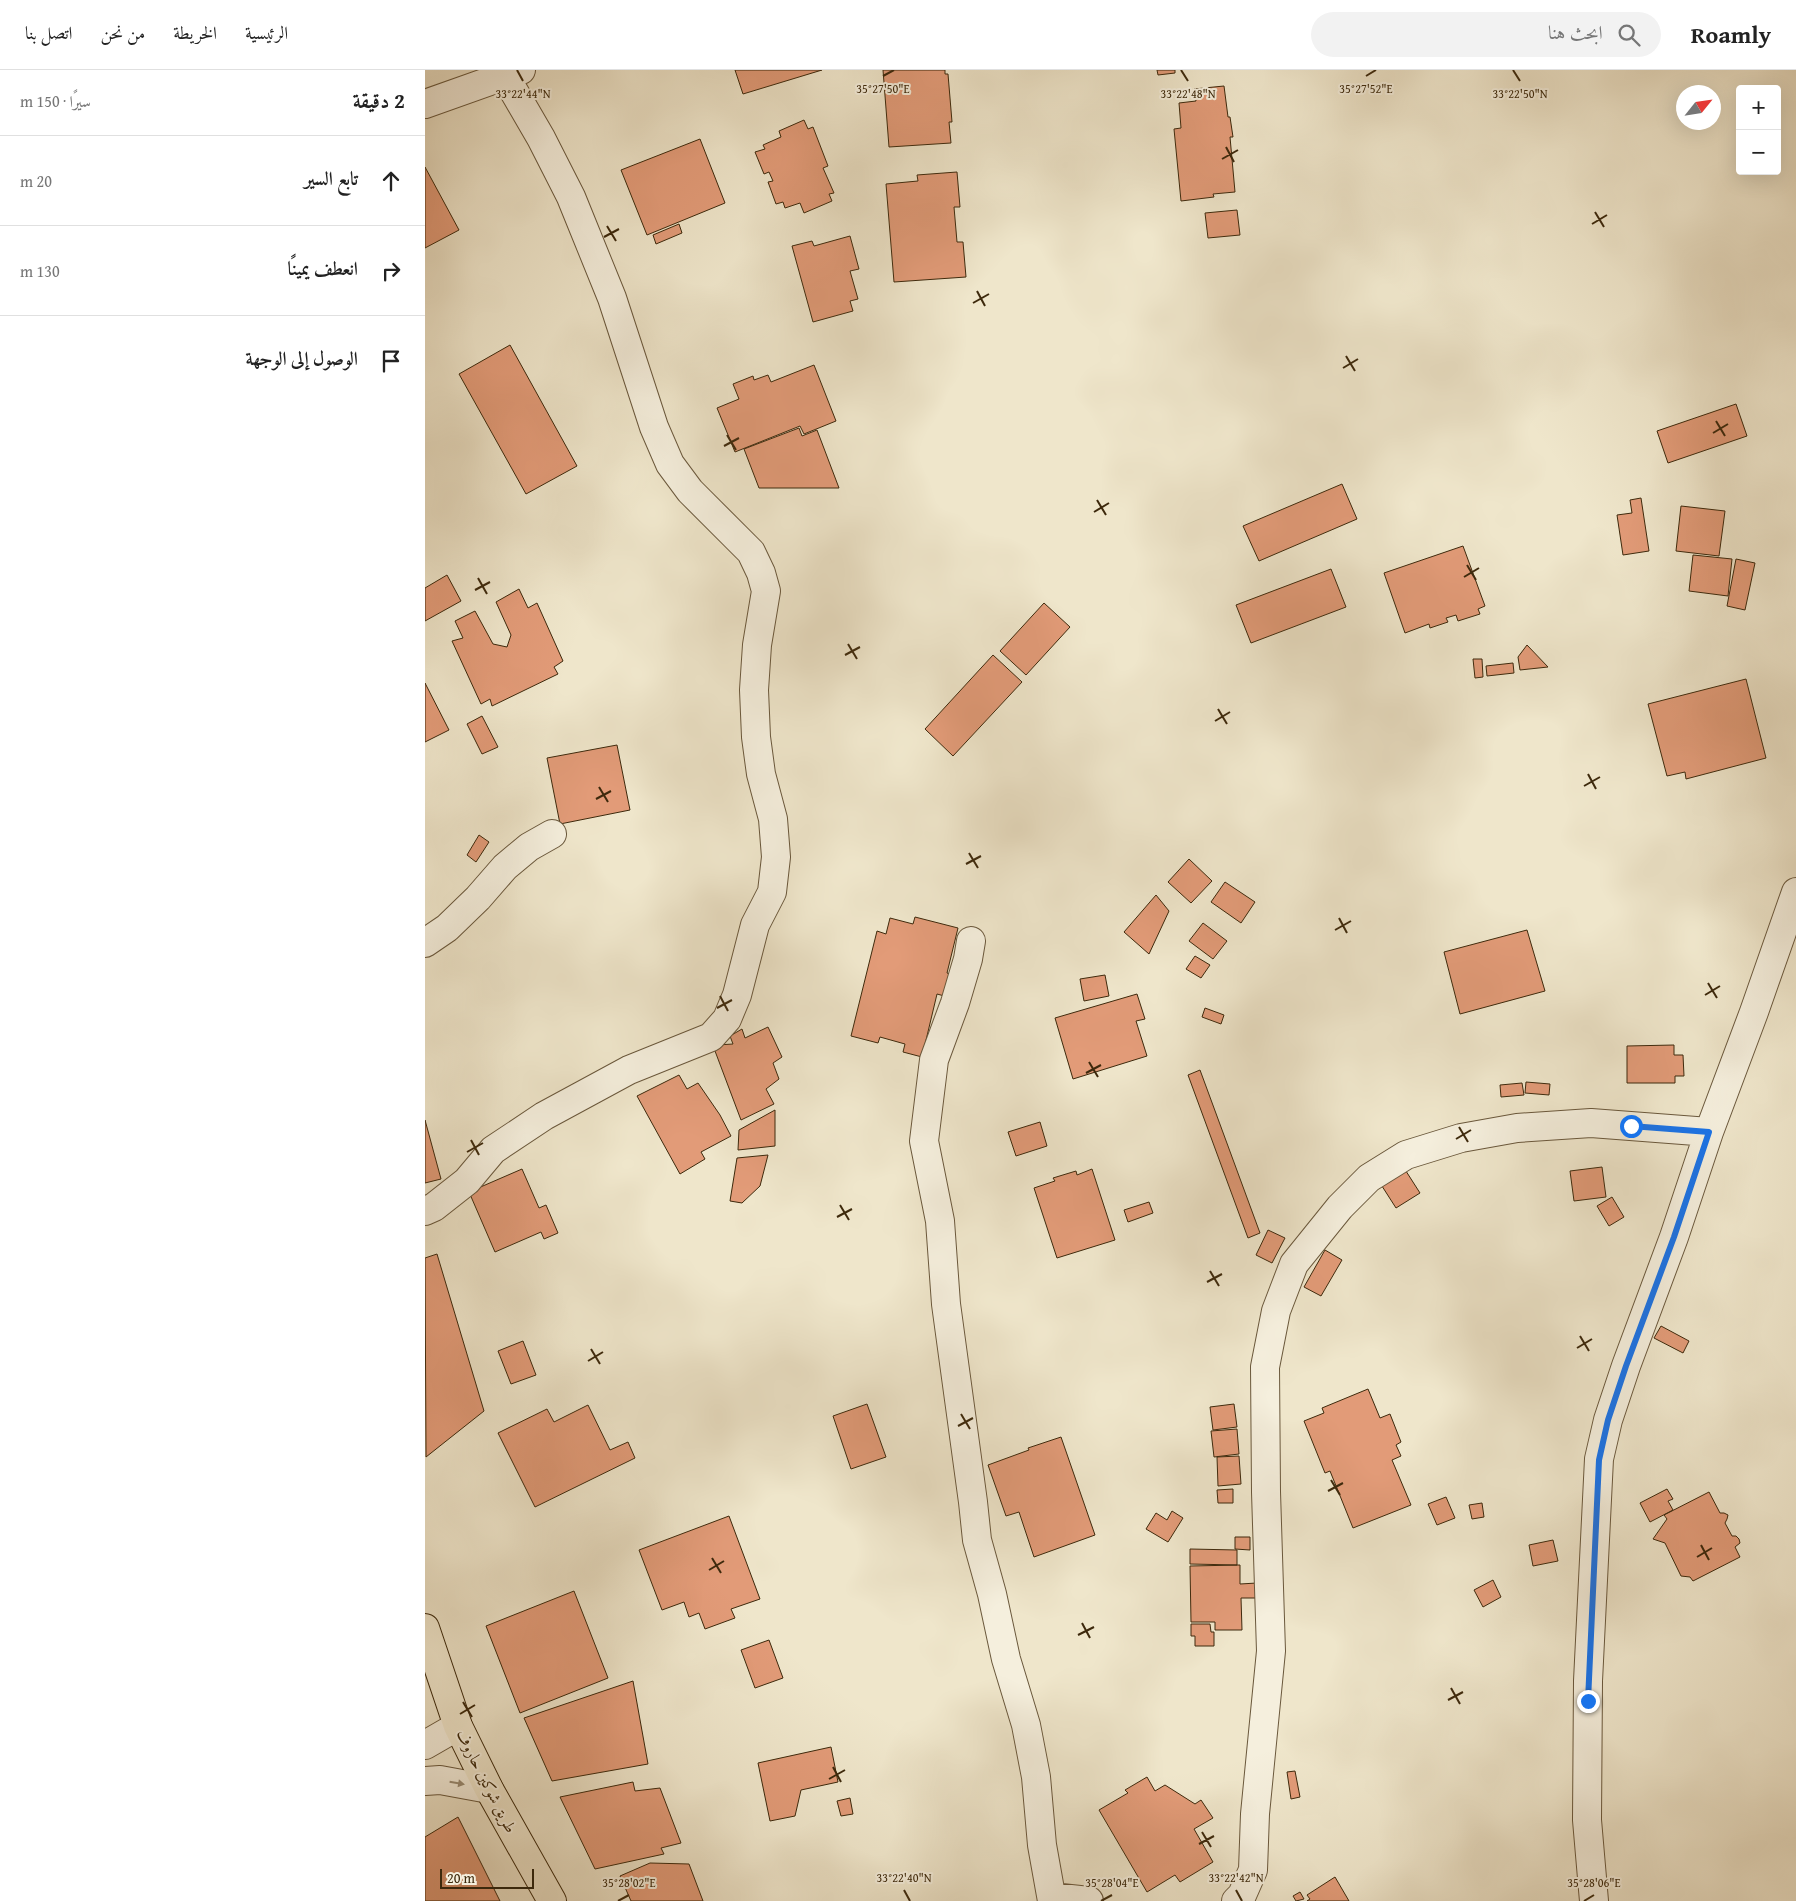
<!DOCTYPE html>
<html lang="ar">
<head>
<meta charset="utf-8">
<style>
	body { margin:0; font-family:"Gentium Book Plus",Amiri,serif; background:#f2f2f2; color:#222; direction:rtl }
	.controls { position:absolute; right:15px; top:15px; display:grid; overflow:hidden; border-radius:5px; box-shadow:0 5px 20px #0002 }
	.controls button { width:45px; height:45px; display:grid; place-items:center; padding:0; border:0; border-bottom:1px solid #e0e0e0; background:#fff; color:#222; font:25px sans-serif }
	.compass { position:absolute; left:1251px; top:15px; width:45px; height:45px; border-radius:50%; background:#fff; box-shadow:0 5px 20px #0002; rotate:60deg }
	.scale { position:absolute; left:15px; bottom:12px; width:94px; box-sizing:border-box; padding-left:5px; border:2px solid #3d290c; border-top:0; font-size:14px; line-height:18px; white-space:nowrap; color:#3d290c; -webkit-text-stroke:4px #f5efdd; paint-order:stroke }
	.stop { position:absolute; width:15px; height:15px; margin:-11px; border:4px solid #1a73e8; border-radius:50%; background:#fff }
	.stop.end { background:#1a73e8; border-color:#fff; box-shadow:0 1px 5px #0008 }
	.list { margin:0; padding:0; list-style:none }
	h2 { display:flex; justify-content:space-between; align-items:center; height:65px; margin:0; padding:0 20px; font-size:21px }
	h2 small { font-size:16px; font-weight:400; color:#767676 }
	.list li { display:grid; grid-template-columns:32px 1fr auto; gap:15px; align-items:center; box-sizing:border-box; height:90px; padding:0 20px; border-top:1px solid #e0e0e0 }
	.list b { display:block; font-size:19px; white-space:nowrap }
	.list em { font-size:16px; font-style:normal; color:#767676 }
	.icon { flex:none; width:28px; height:28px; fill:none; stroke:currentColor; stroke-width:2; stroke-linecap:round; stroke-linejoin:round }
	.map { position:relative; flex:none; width:1371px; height:1831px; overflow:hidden; direction:ltr }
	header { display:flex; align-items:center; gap:30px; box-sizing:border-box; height:70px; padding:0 25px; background:#fff; border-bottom:1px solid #e0e0e0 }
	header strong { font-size:24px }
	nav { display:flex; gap:28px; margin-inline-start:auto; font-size:18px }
	.search { width:350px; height:45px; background:#f2f2f2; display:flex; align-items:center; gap:12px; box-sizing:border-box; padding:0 18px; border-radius:28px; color:#767676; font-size:19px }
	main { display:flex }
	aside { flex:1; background:#fff }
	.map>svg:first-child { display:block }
	.building { fill:#e29b78; stroke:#3d290c }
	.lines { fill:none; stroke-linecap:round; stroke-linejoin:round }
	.minor-casing { stroke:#6a583c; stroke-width:30 }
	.major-casing { stroke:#3d290c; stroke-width:30 }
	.minor { stroke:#f5efdd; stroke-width:28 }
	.major { stroke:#efe6cb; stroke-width:28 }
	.oneway { fill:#998c74 }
	.route { stroke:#1a73e8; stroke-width:6 }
	.ticks { fill:none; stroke:#3d290c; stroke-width:2 }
	.labels { text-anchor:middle; stroke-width:4; stroke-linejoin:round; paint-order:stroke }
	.street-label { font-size:16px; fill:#3d290c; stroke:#f5efdd }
	.ticks-label { font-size:12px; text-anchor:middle; fill:#3d290c; stroke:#f5efdd; stroke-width:4; stroke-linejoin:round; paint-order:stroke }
</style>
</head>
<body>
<header>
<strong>Roamly</strong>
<div class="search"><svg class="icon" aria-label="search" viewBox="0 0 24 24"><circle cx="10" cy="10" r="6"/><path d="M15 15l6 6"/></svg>ابحث هنا</div>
<nav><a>الرئيسية</a><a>الخريطة</a><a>من نحن</a><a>اتصل بنا</a></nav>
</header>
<main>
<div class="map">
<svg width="1371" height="1831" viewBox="0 0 1371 1831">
	<rect width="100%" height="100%" fill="#efe6cb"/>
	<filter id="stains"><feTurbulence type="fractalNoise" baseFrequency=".004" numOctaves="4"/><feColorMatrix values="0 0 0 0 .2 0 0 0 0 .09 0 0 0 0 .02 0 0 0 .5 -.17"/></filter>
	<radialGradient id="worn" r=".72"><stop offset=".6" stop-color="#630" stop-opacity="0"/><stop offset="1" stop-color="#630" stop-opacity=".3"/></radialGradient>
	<path class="building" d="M310,0H397L318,24Z
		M458,0H520V4H523L527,52H524L526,73L464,77Z
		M732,0H750V3L733,5Z
		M799,16L803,47H805L808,67H805L810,122L788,124L789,127L756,131L749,59L756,58L754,33L771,31L769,19Z
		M379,50L383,59L388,57L403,96L398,98L409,123L404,124L407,131L379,143L375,133L360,138L358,132L351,134L343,112L348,111L344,102L339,104L330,82L340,79L338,75L356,67L354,61Z
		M275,69L300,133L222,165L196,100Z
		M0,97L34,160L0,178Z
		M532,102L535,137H529L532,172H538L541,207L469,212L461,114L493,111L492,105Z
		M812,140L815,165L783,168L780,143Z
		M254,154L257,163L231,174L228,165Z
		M425,166L434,199L425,201L433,229L425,231L428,241L388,252L367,176L387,171L389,176Z
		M85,275L152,396L101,424L34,304Z
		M389,295L411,351L379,364L375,356L310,382L292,338L314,329L308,314L328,306L329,310L343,305L346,312Z
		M1311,334L1322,366L1243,393L1232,361Z
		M374,358L377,366L392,360L414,418H334L319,379Z
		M917,414L932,449L834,491L818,456Z
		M1216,428L1224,481L1198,485L1192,445L1207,443L1205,430Z
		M1256,436L1300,441L1294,486L1251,481Z
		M1038,476L1060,536L1053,539L1055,544L1033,551L1031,545L1021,548L1023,552L1005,558L1004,554L980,563L959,503Z
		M1268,485L1307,489L1303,526L1264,521Z
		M1311,489L1330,493L1320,540L1302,536Z
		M906,499L921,537L826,573L811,535Z
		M22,505L36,531L0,551V518Z
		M94,519L103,538L112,533L138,591L129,597L133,604L67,636L65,629L56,634L27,571L38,568L30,551L50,541L68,574L82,577L86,565L71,532Z
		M619,533L645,557L601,605L575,581Z
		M1102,575L1123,597L1095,600L1093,587Z
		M568,585L597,612L528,686L500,659Z
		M1048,589H1057L1058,607L1050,608Z
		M1088,593L1089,603L1062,606L1061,596Z
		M1321,609L1341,688L1261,709L1260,702L1242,706L1223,634Z
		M0,613L24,660L0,672Z
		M57,646L73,677L57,684L42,654Z
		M192,675L205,740L135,754L122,688Z
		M54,765L64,772L51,792L42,785Z
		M764,789L787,811L766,833L743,812Z
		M800,812L830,832L816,853L786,832Z
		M731,825L744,841L724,884L699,862Z
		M490,847L533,858L522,903L528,905L523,927L512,924L497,987L478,982L480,974L455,967L453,973L426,966L452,861L461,864L465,848L488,854Z
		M778,853L802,871L788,889L764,871Z
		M1102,860L1120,921L1035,944L1019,882Z
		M770,886L785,895L776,908L761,899Z
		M680,905L684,926L659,931L655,909Z
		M712,924L720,949L711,951L722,986L648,1009L630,948Z
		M780,938L799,945L796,954L777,947Z
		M343,957L357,987L348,993L354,1009L341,1019L349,1034L316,1050L290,981L292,975L308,974L305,966L317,959L320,968Z
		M1249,975V985H1258L1259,1006H1250V1013H1202V976Z
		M775,1000L835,1163L823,1168L763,1005Z
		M254,1005L262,1019L273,1013L295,1045L306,1066L276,1082L280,1089L255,1104L212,1026Z
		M1101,1012L1125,1014L1124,1025L1100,1023Z
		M1097,1013L1099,1025L1076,1027L1075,1015Z
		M350,1040V1076L313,1080L314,1060Z
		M0,1050L16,1109L0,1113Z
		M615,1052L622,1076L591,1086L583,1062Z
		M343,1085L335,1116L317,1133L305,1131L312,1088Z
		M1177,1097L1181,1127L1149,1131L1145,1101Z
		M979,1098L995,1123L971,1138L955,1113Z
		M97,1099L114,1138L121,1135L133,1163L119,1169L116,1162L70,1182L44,1122Z
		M667,1099L690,1170L632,1188L609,1118L630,1111L628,1108L651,1101L652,1105Z
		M1187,1127L1199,1147L1184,1156L1172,1136Z
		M724,1132L728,1143L703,1152L699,1140Z
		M843,1160L860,1168L847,1193L831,1185Z
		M900,1180L917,1190L896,1226L879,1217Z
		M12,1184L59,1341L1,1387L0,1188Z
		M1236,1256L1264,1271L1258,1283L1229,1268Z
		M98,1271L111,1305L86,1314L73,1281Z
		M943,1319L955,1348L965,1344L976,1372L971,1375L976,1386L967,1390L986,1435L928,1458L905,1401L900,1403L879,1351L899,1343L897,1338Z
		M442,1334L461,1387L426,1399L408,1346Z
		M809,1334L812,1357L788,1360L785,1337Z
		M163,1335L185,1380L203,1372L210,1388L110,1437L73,1363L122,1339L129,1352Z
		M812,1359L814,1384L789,1387L786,1361Z
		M636,1367L670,1465L609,1487L594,1442L581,1446L563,1395L604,1380L603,1378Z
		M814,1386L816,1414L793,1416L792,1387Z
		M808,1419V1433H793L792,1420Z
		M1242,1419L1248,1429L1243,1431L1248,1440L1225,1452L1215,1433Z
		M1284,1422L1295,1443H1299L1303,1445L1302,1449L1300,1453L1307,1466H1311L1314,1469L1315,1473L1310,1477L1315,1487L1268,1511L1265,1507L1256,1506L1240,1473L1228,1469L1242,1449L1239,1445Z
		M1021,1427L1030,1448L1012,1455L1003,1434Z
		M1057,1433L1059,1447L1047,1449L1044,1435Z
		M747,1441L758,1448L743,1472L721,1459L731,1443L742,1450Z
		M304,1446L335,1529L306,1539L310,1548L280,1559L274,1543L264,1547L259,1532L237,1540L214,1480Z
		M810,1467H825V1480L810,1479Z
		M1128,1470L1133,1491L1108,1496L1104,1475Z
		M765,1479L812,1480V1495L765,1494Z
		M815,1495V1514L832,1513V1528H816L817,1560H790V1552H766L765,1496Z
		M1068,1510L1076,1527L1058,1537L1049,1520Z
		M149,1521L183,1608L95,1643L61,1556Z
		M766,1554H785L786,1562H789V1576H770V1566H766Z
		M344,1570L358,1608L330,1618L316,1580Z
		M208,1611L223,1694L127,1711L99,1648Z
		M406,1677L413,1712L376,1720L370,1746L345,1751L333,1693Z
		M870,1701L875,1727L866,1729L862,1702Z
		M722,1707L730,1721L740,1715L770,1734L776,1730L788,1748L769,1759L788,1792L755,1812L750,1805L722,1822L674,1740L703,1723L700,1720Z
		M208,1712L210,1721L235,1718L256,1773L236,1778L239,1784L170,1799L135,1727Z
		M425,1728L428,1744L416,1746L412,1731Z
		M33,1747L75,1831H0V1767Z
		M225,1793L264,1794L278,1831H206L195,1806Z
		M910,1807L924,1831H882L885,1829L882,1825Z
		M875,1822L879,1829L871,1831L868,1826Z"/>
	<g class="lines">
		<defs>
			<path id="minor" d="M0,34L96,0
				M546,871L543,889L530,933L509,990L499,1071L515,1151L521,1234L548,1432L552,1470L567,1524L581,1589L601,1655L611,1707L617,1775L627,1831
				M0,873L22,858L53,828L80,797L104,777L127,764
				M0,1141L9,1137L42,1111L68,1080L119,1046L204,1000L286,967L302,949L312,925L330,855L347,822L351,787L348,749L336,704L331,667L329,620L332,575L341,521L336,503L326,482L265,421L245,394L229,357L187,228L146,127L116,68L80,6
				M0,1675L33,1656
				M0,1711L15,1710L64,1719
				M627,1827L664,1831
				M811,1831L817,1825L828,1800L830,1744L846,1581L841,1422L840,1297L851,1241L869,1194L915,1137L944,1108L981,1085L1036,1068L1092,1058L1166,1053L1284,1062
				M1169,1831L1162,1750L1163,1611L1174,1389L1183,1350L1201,1296L1249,1167L1284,1062L1329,942L1371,822"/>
			<path id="major" d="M0,1558L33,1656L64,1719L127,1831"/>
		</defs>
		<use href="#minor" class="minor-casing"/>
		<use href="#major" class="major-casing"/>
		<use href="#minor" class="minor"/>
		<use href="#major" class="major"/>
	</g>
	<defs><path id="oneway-solid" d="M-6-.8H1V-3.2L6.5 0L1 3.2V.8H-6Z" transform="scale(1.25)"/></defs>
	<use class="oneway" href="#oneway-solid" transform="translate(32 1713) rotate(10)"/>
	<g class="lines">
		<path class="route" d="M1163,1631L1174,1390L1183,1350L1201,1296L1249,1167L1284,1062L1206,1056"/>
	</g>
	<path class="ticks" d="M92,0L98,11M756,0L763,11M1088,0L1095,11M458,6L469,0M941,6L951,0M801,77L809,92M797,89L813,80M1170,142L1179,157M1167,154L1182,145M182,156L191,171M179,167L194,159M552,221L560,236M548,233L564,224M921,286L930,301M918,298L933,289M1291,351L1300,366M1288,363L1303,354M302,365L311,380M299,376L314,368M672,430L681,445M669,442L684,433M1042,495L1051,510M1039,507L1054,498M53,508L62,524M50,520L65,512M423,574L432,589M420,585L435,577M793,639L802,654M790,651L805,642M1163,704L1171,719M1159,716L1175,707M174,717L183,732M171,729L186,721M544,783L553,798M541,794L556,786M914,848L922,863M910,860L926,851M1283,913L1292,928M1280,925L1295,916M295,926L303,941M292,938L307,930M664,992L673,1007M661,1003L676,995M1034,1057L1043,1072M1031,1069L1046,1060M46,1070L54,1085M42,1082L58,1073M415,1135L424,1150M412,1147L427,1139M785,1201L794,1216M782,1212L797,1204M1155,1266L1164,1281M1152,1278L1167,1269M166,1279L175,1294M163,1291L178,1282M536,1344L545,1359M533,1356L548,1348M906,1410L915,1425M903,1421L918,1413M1276,1475L1284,1490M1272,1487L1287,1478M287,1488L296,1503M284,1500L299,1491M657,1553L665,1568M653,1565L669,1557M1026,1618L1035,1634M1023,1630L1038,1622M38,1632L47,1647M35,1644L50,1635M408,1697L416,1712M404,1709L420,1700M777,1762L786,1777M774,1774L789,1766M479,1820L485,1831M811,1820L817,1831M193,1831L204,1825M676,1831L687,1825M1159,1831L1169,1825"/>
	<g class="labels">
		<g class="street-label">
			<text transform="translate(62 1711) rotate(63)" y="6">طريق شوكين حاروف</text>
		</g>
	</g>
	<g class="ticks-label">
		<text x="458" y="23">35°27'50"E</text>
		<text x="941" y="23">35°27'52"E</text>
		<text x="98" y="28">33°22'44"N</text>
		<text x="763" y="28">33°22'48"N</text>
		<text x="1095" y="28">33°22'50"N</text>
		<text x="479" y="1812">33°22'40"N</text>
		<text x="811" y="1812">33°22'42"N</text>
		<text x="204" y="1817">35°28'02"E</text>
		<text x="687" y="1817">35°28'04"E</text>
		<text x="1169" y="1817">35°28'06"E</text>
	</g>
	<rect width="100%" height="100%" filter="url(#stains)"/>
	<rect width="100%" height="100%" fill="url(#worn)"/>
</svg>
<div class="controls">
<button>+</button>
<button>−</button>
</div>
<svg class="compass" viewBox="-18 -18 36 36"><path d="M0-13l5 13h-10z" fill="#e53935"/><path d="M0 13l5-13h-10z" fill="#767676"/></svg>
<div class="scale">20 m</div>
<div class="stop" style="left:1206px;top:1056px"></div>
<div class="stop end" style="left:1163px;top:1631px"></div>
</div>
<aside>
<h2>2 دقيقة<small>سيرًا · 150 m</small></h2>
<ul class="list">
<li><svg class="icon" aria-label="ahead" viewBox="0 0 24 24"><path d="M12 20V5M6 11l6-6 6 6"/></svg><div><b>تابع السير</b></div><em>20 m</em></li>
<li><svg class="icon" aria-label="right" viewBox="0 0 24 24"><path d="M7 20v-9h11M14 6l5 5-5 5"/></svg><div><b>انعطف يمينًا</b></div><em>130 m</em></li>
<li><svg class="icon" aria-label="arrive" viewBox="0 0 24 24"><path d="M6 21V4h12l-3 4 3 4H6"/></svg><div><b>الوصول إلى الوجهة</b></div></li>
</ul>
</aside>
</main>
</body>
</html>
